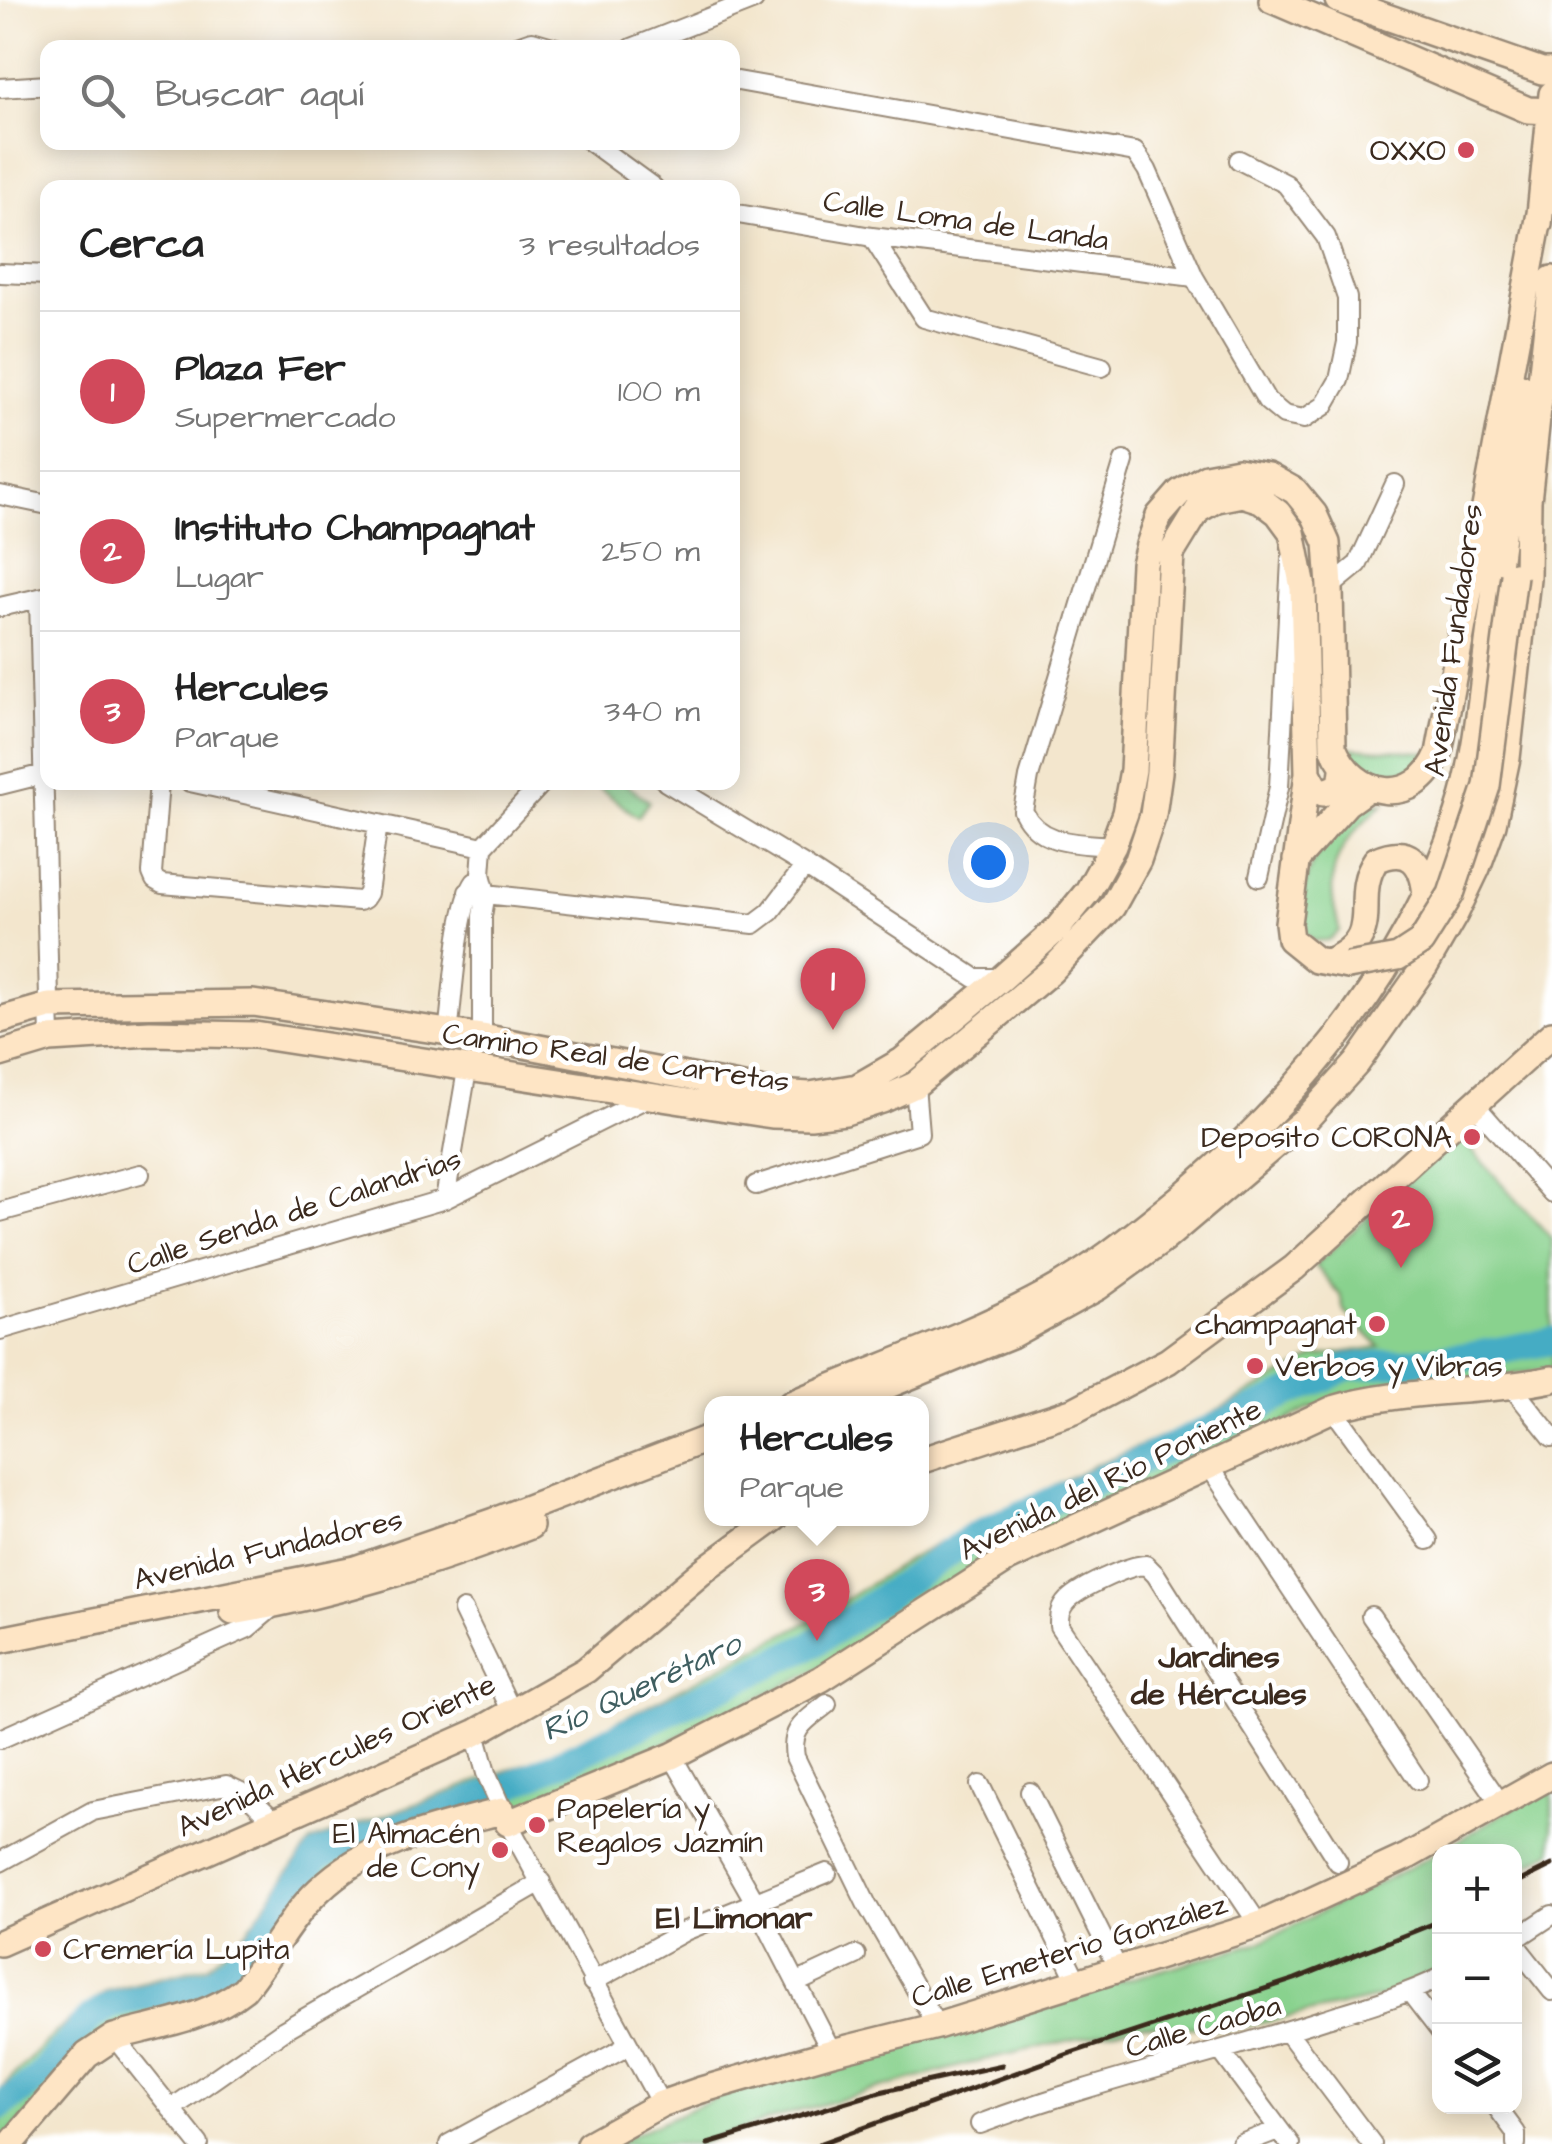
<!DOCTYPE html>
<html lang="es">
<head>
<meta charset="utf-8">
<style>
	body { margin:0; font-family:"Architects Daughter",sans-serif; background:#f6f6f6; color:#222 }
	.controls { position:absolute; right:30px; bottom:30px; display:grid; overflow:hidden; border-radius:20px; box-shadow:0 5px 25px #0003 }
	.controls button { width:90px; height:90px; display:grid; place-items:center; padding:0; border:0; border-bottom:2px solid #e0e0e0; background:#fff; color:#222; font:50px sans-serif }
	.you { position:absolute; left:988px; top:862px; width:35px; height:35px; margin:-25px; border:8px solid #fff; border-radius:50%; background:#1a73e8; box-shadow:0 0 0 15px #1a73e833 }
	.badge { display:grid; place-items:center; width:65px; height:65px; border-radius:50%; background:#d1495b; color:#fff; font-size:32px; font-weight:700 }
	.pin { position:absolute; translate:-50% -82px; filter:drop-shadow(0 2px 5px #0008) }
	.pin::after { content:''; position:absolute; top:52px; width:35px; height:30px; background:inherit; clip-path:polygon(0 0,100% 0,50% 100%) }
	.popup { position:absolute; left:704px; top:1396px; width:225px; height:130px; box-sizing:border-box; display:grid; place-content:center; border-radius:20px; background:#fff; filter:drop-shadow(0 2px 8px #0005); font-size:32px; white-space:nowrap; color:#767676 }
	.popup b { font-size:38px; color:#222 }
	.popup::after { content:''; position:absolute; left:50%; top:100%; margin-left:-20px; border:20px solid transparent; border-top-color:#fff }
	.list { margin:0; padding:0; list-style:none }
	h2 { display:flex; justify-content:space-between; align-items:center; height:130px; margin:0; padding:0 40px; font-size:42px }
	h2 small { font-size:32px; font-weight:400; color:#767676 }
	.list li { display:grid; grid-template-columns:65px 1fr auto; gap:30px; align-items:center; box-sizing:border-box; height:160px; padding:0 40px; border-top:2px solid #e0e0e0 }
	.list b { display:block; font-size:38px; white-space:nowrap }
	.list p { margin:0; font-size:32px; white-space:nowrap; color:#767676 }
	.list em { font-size:32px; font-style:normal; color:#767676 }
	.icon { flex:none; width:55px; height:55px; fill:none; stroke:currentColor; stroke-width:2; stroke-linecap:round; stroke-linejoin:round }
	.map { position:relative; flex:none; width:1552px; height:2144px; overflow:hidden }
	.search { position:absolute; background:#fff; box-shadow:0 5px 25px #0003; left:40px; top:40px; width:700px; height:110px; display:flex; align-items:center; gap:25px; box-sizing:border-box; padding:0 35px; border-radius:20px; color:#767676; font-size:38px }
	.panel { position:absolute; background:#fff; box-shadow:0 5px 25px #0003; left:40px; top:180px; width:700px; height:610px; border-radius:20px }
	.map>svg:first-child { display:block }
	.green { fill:#89d28e; stroke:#627e56; stroke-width:2.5 }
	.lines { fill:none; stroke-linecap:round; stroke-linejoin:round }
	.river { stroke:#44acc4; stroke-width:28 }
	.street-casing { stroke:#978876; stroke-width:22 }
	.secondary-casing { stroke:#978876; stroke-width:30 }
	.street { stroke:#fff; stroke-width:18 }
	.secondary { stroke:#fee5c5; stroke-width:25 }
	.rail { stroke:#3b2a1e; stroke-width:5 }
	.secondary-bridge-casing { stroke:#978876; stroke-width:30; stroke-linecap:butt }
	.secondary-bridge { stroke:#fee5c5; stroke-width:25 }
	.poi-dot { fill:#d1495b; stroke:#fff; stroke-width:4 }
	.labels { text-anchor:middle; stroke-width:9; stroke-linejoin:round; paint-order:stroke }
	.poi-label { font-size:30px; fill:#3b2a1e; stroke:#fff; text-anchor:end }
	.street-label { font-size:30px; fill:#3b2a1e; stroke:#fff }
	.neighbourhood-label { font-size:32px; font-weight:bold; fill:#3b2a1e; stroke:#fff }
	.water-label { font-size:32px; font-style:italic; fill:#3f5e60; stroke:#fff }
</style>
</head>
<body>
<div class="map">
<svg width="1552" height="2144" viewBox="0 0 1552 2144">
	<rect width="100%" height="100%" fill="#fff"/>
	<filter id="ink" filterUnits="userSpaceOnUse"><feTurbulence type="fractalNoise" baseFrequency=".01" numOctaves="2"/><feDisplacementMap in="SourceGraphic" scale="20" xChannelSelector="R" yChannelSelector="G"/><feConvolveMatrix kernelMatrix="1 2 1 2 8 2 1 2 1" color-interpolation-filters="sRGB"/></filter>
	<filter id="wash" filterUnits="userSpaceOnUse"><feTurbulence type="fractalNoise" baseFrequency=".0048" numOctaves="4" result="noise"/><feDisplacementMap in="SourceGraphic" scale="40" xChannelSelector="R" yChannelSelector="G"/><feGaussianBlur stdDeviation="2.25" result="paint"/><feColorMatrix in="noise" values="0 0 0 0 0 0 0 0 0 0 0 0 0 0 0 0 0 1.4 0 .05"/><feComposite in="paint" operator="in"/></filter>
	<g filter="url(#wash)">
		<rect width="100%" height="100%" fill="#f3e6cd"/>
		<path class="green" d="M1333,747L1439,753L1394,792Z
			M593,783H624L649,801L638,817Z
			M1384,803C1354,830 1327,855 1333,899C1334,910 1338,920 1339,931L1328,940L1313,941L1302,930C1299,863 1319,849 1363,805Z
			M1458,1135L1552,1239V1368L1312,1408L835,1661L516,1815L357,1856L220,1998L123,2023L0,2142V2089L57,2031L107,1991L208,1966L246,1932L311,1842L558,1752L823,1614L914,1556L1095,1465L1194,1424L1314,1357L1380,1347L1345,1312L1341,1296L1315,1265Z
			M1552,1785V1851L1515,1873L1514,1852L1440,1851Z
			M1440,1852L1439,1970L1392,1995L1229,2030L1142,2024L979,2061L788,2114L698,2144H612L736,2089L1261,1942Z"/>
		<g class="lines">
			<path class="river" d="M0,2106L35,2081L90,2018L112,2005L214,1981L252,1949L319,1855L501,1790L813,1644L974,1536L1348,1367L1470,1356L1552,1341"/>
		</g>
	</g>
	<g filter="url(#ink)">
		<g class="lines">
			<defs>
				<path id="street" d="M512,48L532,41L556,48
					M632,48L754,0
					M732,80L1135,152L1147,170L1194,277L1267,401L1284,415L1304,419L1324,406L1339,380L1347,342V298L1326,237L1286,184L1239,160
					M0,88L48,85
					M591,142L654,188
					M732,213L872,237L1194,277
					M872,237L924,318L1102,367
					M0,273L48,275
					M0,495L48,505
					M1330,587L1358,564L1395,484
					M39,598L50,1039
					M0,607L48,596
					M159,782L152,873L155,880L162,884L359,901L364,899L368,893L378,824
					M190,782L483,847
					M666,782L805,866L975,978H1002
					M0,785L48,773
					M1113,846C1078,843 1040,846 1023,811L1029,777L1124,461
					M1259,877L1279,787L1291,560
					M468,892L754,924L770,912L805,866
					M448,1033C453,999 457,906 475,882
					M482,1037V916L486,893L481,874L483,847L543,782
					M1475,1105L1552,1193
					M756,1185L919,1133L915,1085
					M445,1199L467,1070
					M0,1212L140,1174
					M0,1330L445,1199L649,1097
					M1512,1387L1552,1437
					M1333,1409L1428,1540
					M1210,1467L1418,1780
					M463,1610L511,1710
					M1371,1616L1501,1804
					M827,1704C806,1721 790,1727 795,1757L867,1905L937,2026
					M475,1733L486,1773L508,1823L661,2104
					M0,1739L248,1628L274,1606
					M672,1756L755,1902L832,2052
					M980,1785L1078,1983
					M1030,1792L1119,1971
					M0,1862L93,1811L226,1785L247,1795L276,1822
					M1259,1925L1059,1626C1059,1616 1059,1611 1065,1603C1076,1589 1128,1565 1146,1565L1156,1575L1338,1862
					M1514,1940L1552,1915
					M1514,1943L1552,1991
					M592,1982L685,1931L827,1873
					M798,1982L856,1955
					M1410,1992L1440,2031
					M1287,2031L1372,2144
					M114,2037L199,2144
					M1221,2051L1290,2144
					M1496,2106L1516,2133V2144
					M171,2109L284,2030L541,1882
					M980,2124C1092,2082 1210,2056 1324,2019C1363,2007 1403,1996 1440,1978
					M449,2144L628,2046
					M1241,2144L1278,2130"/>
				<path id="secondary" d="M1272,0L1528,110L1552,111
					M1338,0L1542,71H1552
					M1539,224L1552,94
					M1308,773L1316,788L1323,793L1341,786L1343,770
					M1296,860L1347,803L1368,788
					M1328,962C1389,937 1349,899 1376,860C1410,845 1423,863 1426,895
					M0,1020L49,1006L253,1003L482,1037L775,1093L810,1095L857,1087L902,1061L1002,978L1058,928L1088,891L1113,846L1125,813L1133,770L1144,564L1149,545L1159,516L1180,492L1206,477L1238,471L1268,476L1295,491L1314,514L1327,543L1330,587L1333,747C1354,799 1416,809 1439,753L1541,208
					M0,1054L50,1039L150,1033L255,1035L772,1115L810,1116L845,1112L882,1100L915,1085L1051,971L1112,907L1138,860L1153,815L1159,772L1171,554L1198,510L1217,499L1242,494L1261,500L1278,513L1292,532L1303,588L1308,773L1288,923L1290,939L1316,960L1348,966
					M791,1404C877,1367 965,1338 1048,1293C1090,1270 1128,1240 1165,1210C1294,1105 1406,974 1458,814C1477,757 1481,695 1489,635C1500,553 1511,470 1521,387
					M842,1404L1011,1335L1098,1287L1163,1240L1308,1117L1357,1063L1425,966L1455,914L1477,868L1493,824L1507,758L1527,578L1528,501L1552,279
					M922,1460L1075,1410L1168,1361L1294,1268L1552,1034
					M233,1612C340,1593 430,1565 530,1526
					M0,1640L355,1569L494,1521L712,1437
					M508,1823L672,1756L821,1679L1008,1559L1333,1409C1403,1388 1480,1394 1552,1379
					M0,1943L475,1733L586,1670L704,1570L775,1518
					M11,2144L87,2055L114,2037C157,2025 208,2018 244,1989C269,1958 291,1916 319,1890C370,1841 437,1828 502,1811
					M589,2144L661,2104L701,2090L832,2052L937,2026L1259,1925L1408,1856L1552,1775"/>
			</defs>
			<use href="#street" class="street-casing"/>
			<use href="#secondary" class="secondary-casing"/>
			<use href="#street" class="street"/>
			<use href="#secondary" class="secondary"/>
			<path class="rail" d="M1514,1884L1552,1865
				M708,2144L880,2092L1002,2065
				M819,2144L1071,2053L1295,1979L1440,1921"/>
			<defs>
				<path id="secondary-bridge" d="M1348,966L1398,957L1421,942L1451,894L1487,786L1514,575"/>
			</defs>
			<use href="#secondary-bridge" class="secondary-bridge-casing"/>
			<use href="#secondary-bridge" class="secondary-bridge"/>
		</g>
	</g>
	<g class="poi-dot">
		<circle cx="1466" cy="150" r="10"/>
		<circle cx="1472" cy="1137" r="10"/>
		<circle cx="1377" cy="1324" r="10"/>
		<circle cx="1255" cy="1366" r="10"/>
		<circle cx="537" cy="1825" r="10"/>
		<circle cx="500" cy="1850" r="10"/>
		<circle cx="43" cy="1949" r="10"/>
	</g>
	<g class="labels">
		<g class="poi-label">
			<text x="1446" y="160">OXXO</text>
			<text x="1452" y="1147">Deposito CORONA</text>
			<text x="1357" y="1334">champagnat</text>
			<text x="1275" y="1376" text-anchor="start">Verbos y Vibras</text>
			<text x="557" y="1818" text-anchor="start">Papelería y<tspan x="557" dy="34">Regalos Jazmín</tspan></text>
			<text x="480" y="1843">El Almacén<tspan x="480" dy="34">de Cony</tspan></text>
			<text x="63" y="1959" text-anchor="start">Cremería Lupita</text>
		</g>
		<g class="street-label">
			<text transform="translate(966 220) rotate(8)" y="10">Calle Loma de Landa</text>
			<text transform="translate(1453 640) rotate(-82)" y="10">Avenida Fundadores</text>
			<text transform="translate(616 1057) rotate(8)" y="10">Camino Real de Carretas</text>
			<text transform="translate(294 1211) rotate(-18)" y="10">Calle Senda de Calandrias</text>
			<text transform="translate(1110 1479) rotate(-26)" y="10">Avenida del Río Poniente</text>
			<text transform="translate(268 1549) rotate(-13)" y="10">Avenida Fundadores</text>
			<text transform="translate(336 1755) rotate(-25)" y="10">Avenida Hércules Oriente</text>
			<text transform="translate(1069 1950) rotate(-17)" y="10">Calle Emeterio González</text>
			<text transform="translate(1203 2026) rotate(-16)" y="10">Calle Caoba</text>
		</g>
		<g class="neighbourhood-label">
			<text x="1219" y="1667">Jardines<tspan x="1219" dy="37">de Hércules</tspan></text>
			<text x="734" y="1928">El Limonar</text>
		</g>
		<g class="water-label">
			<text transform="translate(641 1686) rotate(-25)" y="11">Río Querétaro</text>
		</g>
	</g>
</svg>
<div class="controls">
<button>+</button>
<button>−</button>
<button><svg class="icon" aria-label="layers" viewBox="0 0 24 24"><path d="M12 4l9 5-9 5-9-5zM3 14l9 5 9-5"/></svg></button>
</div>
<div class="you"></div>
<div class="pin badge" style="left:833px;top:1030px">1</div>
<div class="pin badge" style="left:1401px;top:1268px">2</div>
<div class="pin badge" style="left:817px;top:1641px">3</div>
<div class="popup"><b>Hercules</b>Parque</div>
<div class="search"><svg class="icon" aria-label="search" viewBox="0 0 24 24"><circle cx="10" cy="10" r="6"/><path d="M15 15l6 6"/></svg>Buscar aquí</div>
<section class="panel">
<h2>Cerca<small>3 resultados</small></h2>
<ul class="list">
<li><span class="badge">1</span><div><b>Plaza Fer</b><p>Supermercado</p></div><em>100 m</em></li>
<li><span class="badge">2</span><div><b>Instituto Champagnat</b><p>Lugar</p></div><em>250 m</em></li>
<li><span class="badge">3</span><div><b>Hercules</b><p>Parque</p></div><em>340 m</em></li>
</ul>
</section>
</div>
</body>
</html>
